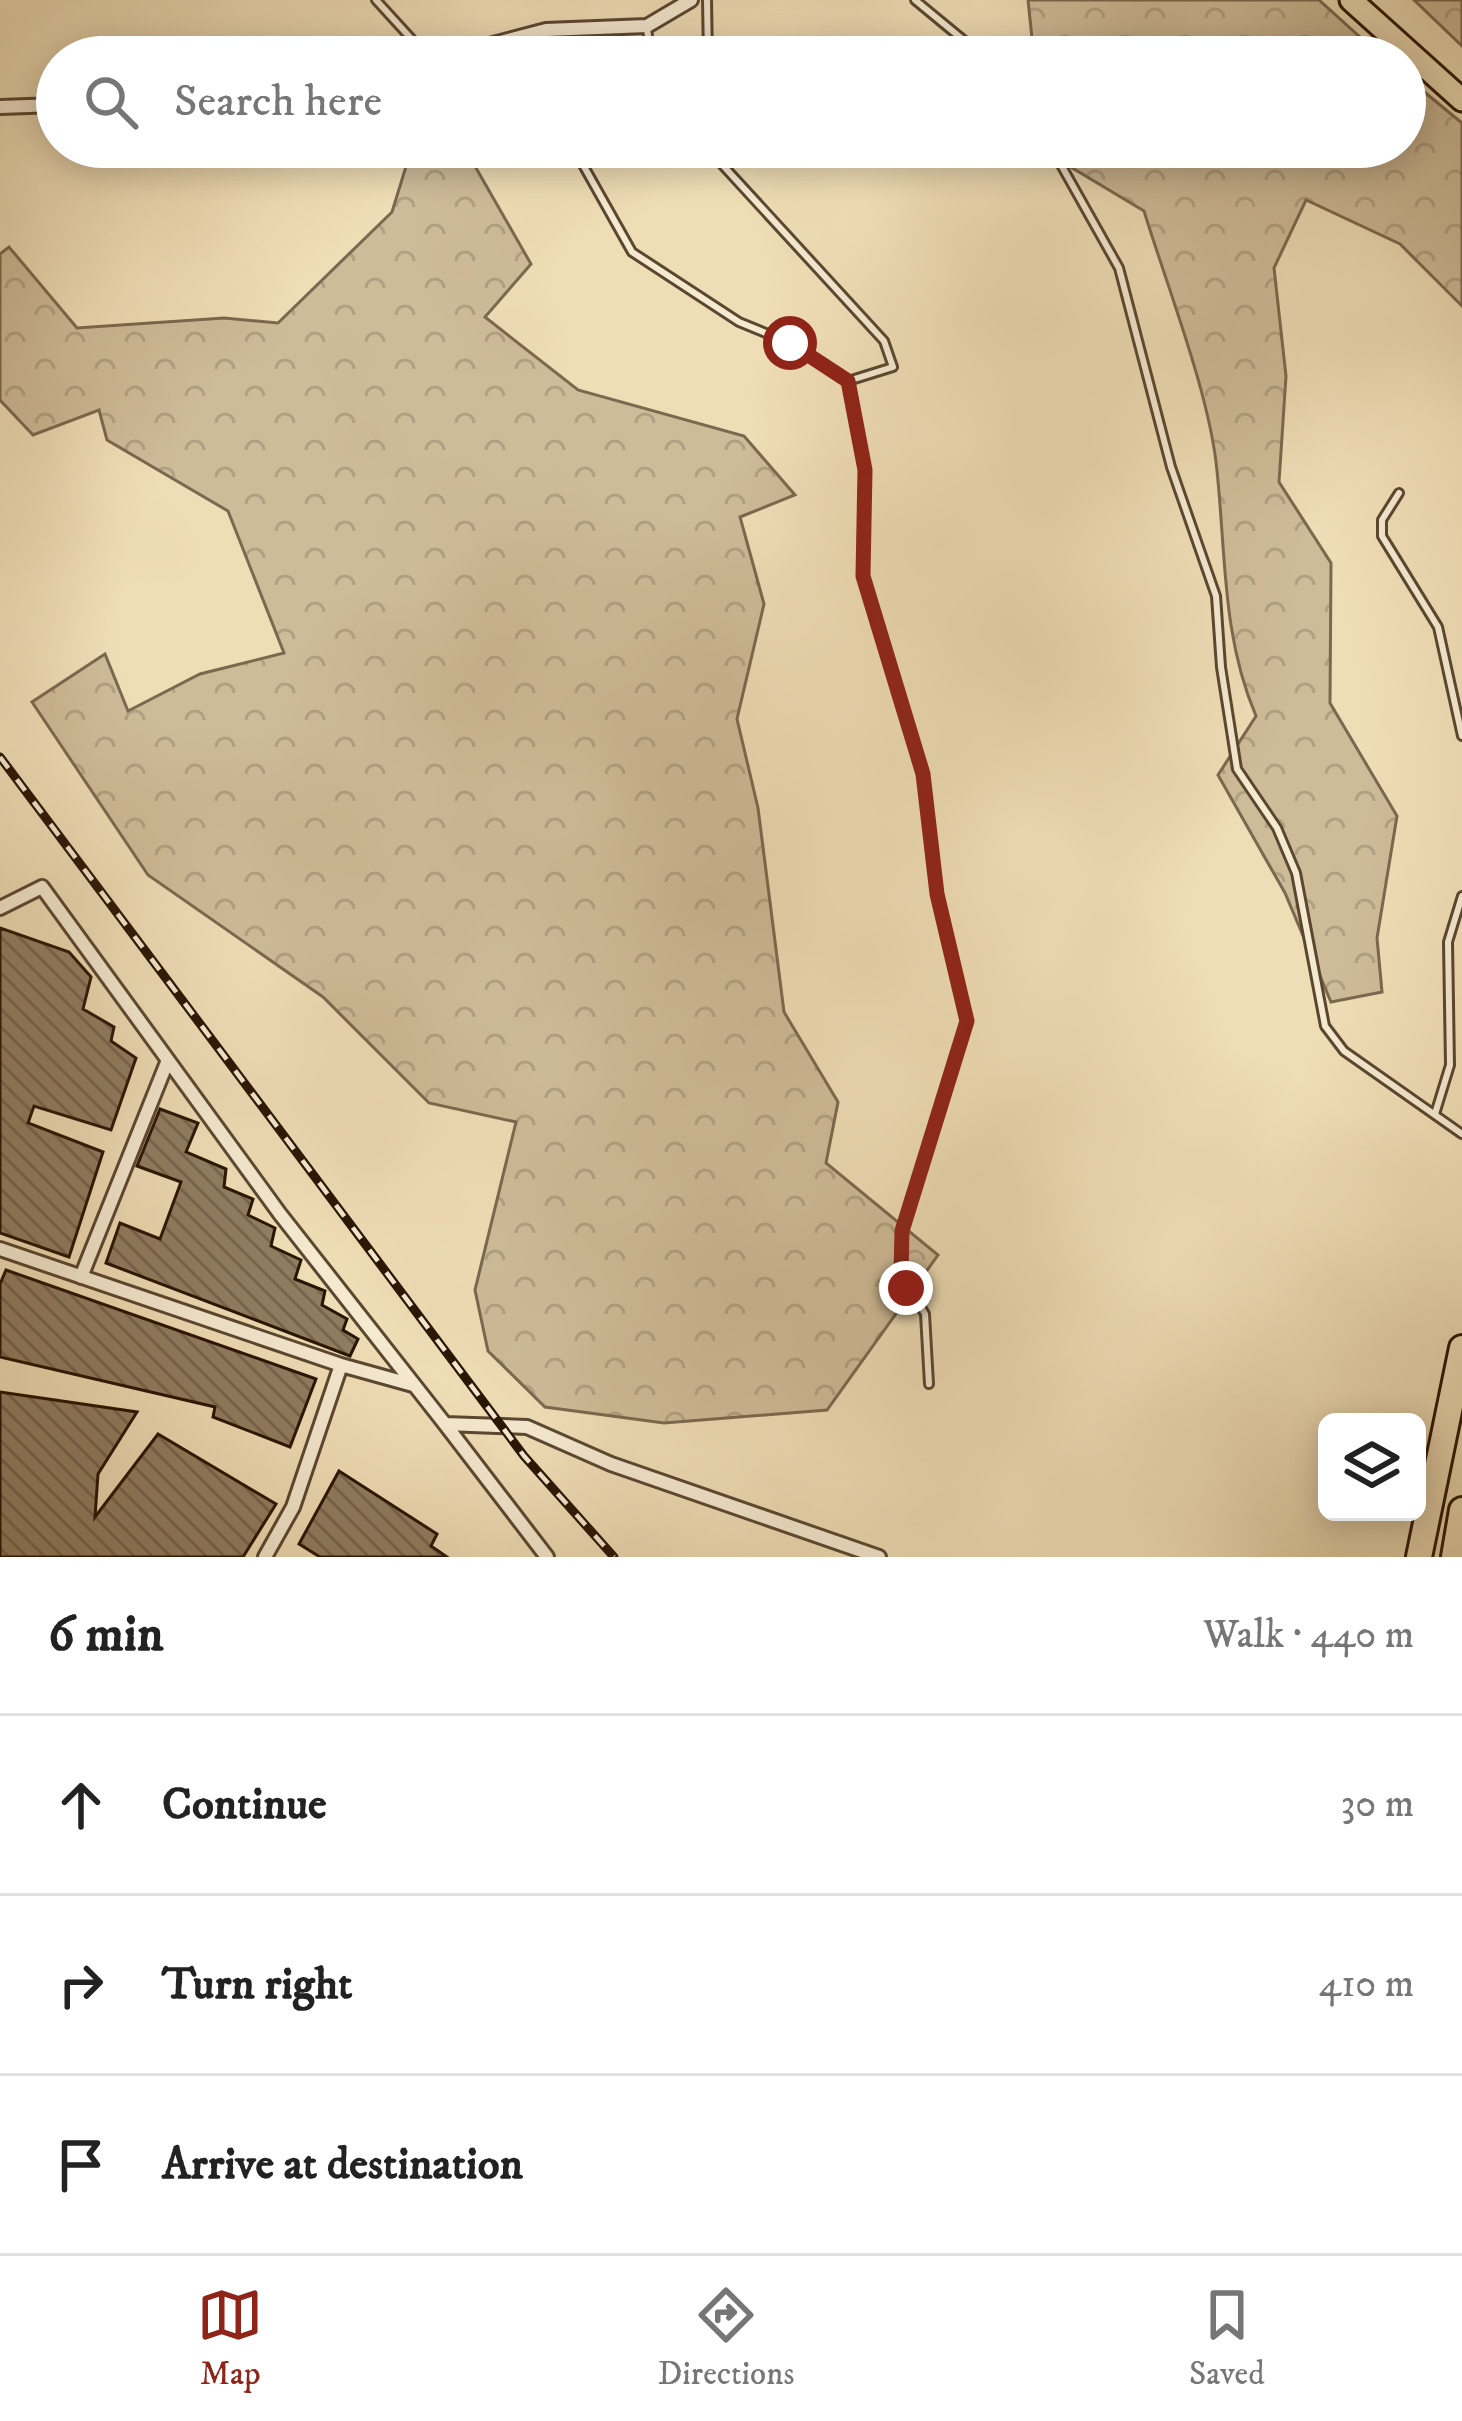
<!DOCTYPE html>
<html lang="en">
<head>
<meta charset="utf-8">
<style>
	body { margin:0; font-family:"IM FELL DW Pica",serif; background:#f6f6f6; color:#222 }
	.controls { position:absolute; right:36px; bottom:36px; display:grid; overflow:hidden; border-radius:18px; box-shadow:0 6px 30px #0003 }
	.controls button { width:108px; height:108px; display:grid; place-items:center; padding:0; border:0; border-bottom:3px solid #e0e0e0; background:#fff; color:#222; font:60px sans-serif }
	.stop { position:absolute; width:36px; height:36px; margin:-27px; border:9px solid #8f2418; border-radius:50%; background:#fff }
	.stop.end { background:#8f2418; border-color:#fff; box-shadow:0 3px 12px #0008 }
	.list { margin:0; padding:0; list-style:none }
	h2 { display:flex; justify-content:space-between; align-items:center; height:156px; margin:0; padding:0 48px; font-size:51px }
	h2 small { font-size:39px; font-weight:400; color:#767676 }
	.list li { display:grid; grid-template-columns:78px 1fr auto; gap:36px; align-items:center; box-sizing:border-box; height:180px; padding:0 48px; border-top:3px solid #e0e0e0 }
	.list b { display:block; font-size:45px; white-space:nowrap }
	.list em { font-size:39px; font-style:normal; color:#767676 }
	.icon { flex:none; width:66px; height:66px; fill:none; stroke:currentColor; stroke-width:2; stroke-linecap:round; stroke-linejoin:round }
	.map { position:relative; flex:none; width:1462px; height:1557px; overflow:hidden }
	.search { position:absolute; background:#fff; box-shadow:0 6px 30px #0003; left:36px; right:36px; top:36px; height:132px; display:flex; align-items:center; gap:30px; box-sizing:border-box; padding:0 42px; border-radius:66px; color:#767676; font-size:45px }
	.sheet { height:696px; background:#fff }
	nav { display:flex; justify-content:space-around; align-items:center; box-sizing:border-box; height:168px; border-top:3px solid #e0e0e0; background:#fff; font-size:33px; color:#767676 }
	nav a { display:grid; justify-items:center; gap:6px }
	nav .on { color:#8f2418 }
	.map>svg:first-child { display:block }
	.forest { fill:url(#forest-crowns); stroke:#7c684e; stroke-width:3 }
	.building { fill:url(#building-back-hatch); stroke:#2a1504; stroke-width:3 }
	.lines { fill:none; stroke-linecap:round; stroke-linejoin:round }
	.lane-casing { stroke:#5b4730; stroke-width:12 }
	.street-casing { stroke:#5b4730; stroke-width:18 }
	.primary-casing { stroke:#2a1504; stroke-width:27 }
	.highway-casing { stroke:#2a1504; stroke-width:30 }
	.lane { stroke:#f5e9d0; stroke-width:6 }
	.street { stroke:#f5e9d0; stroke-width:12 }
	.primary { stroke:#efddb6; stroke-width:21 }
	.highway { stroke:#efddb6; stroke-width:24 }
	.rail-casing { stroke:#2a1504; stroke-width:9 }
	.rail { stroke:#f5e9d0; stroke-width:4.5; stroke-dasharray:14; stroke-linecap:butt }
	.route { stroke:#8f2418; stroke-width:15 }
</style>
</head>
<body>
<div class="map">
<svg width="1462" height="1557" viewBox="0 0 1462 1557">
	<defs>
		<pattern id="forest-crowns" width="20" height="18" patternUnits="userSpaceOnUse" patternTransform="scale(3)"><rect width="20" height="18" fill="#cebb98"/><path d="M2 6a3 3 0 1 1 6 0M12 15a3 3 0 1 1 6 0" fill="none" stroke="#b1a081"/></pattern>
		<pattern id="building-back-hatch" width="6" height="6" patternUnits="userSpaceOnUse" patternTransform="scale(3)"><rect width="6" height="6" fill="#907d61"/><path d="M-1 5l2 2M0 0l6 6M5-1l2 2" fill="none" stroke="#76654e"/></pattern>
	</defs>
	<rect width="100%" height="100%" fill="#efddb6"/>
	<filter id="stains"><feTurbulence type="fractalNoise" baseFrequency=".00167" numOctaves="4"/><feColorMatrix values="0 0 0 0 .2 0 0 0 0 .09 0 0 0 0 .02 0 0 0 .5 -.17"/></filter>
	<radialGradient id="worn" r=".72"><stop offset=".6" stop-color="#630" stop-opacity="0"/><stop offset="1" stop-color="#630" stop-opacity=".3"/></radialGradient>
	<path class="forest" d="M1028,0H1319L1382,57H1034Z
		M1414,0H1462V46Z
		M1405,76L1462,123V306L1400,244L1306,200L1274,268L1286,376L1279,482L1331,563L1330,703L1397,816L1377,938L1382,992L1331,1002L1285,893L1218,775L1256,716C1222,636 1226,556 1217,471C1210,395 1167,286 1144,211L1054,157L1052,147H1405Z
		M412,147H464L531,264L485,317L578,390L744,436L795,495L740,517L764,604L737,719L758,808L784,1012L838,1102L826,1163L938,1255L827,1410L664,1423L545,1407L488,1351L475,1290L516,1122L429,1103L323,997L148,875L32,702L105,654L128,711L200,674L284,653L228,511L107,440L99,410L33,435L0,400V254L9,247L77,328L224,318L278,323L392,212Z"/>
	<path class="building" d="M0,928L69,952L91,977L83,1009L114,1027L111,1041L136,1058L111,1130L34,1106L28,1123L103,1152L69,1257L0,1233Z
		M160,1109L198,1123L186,1152L226,1169L224,1187L253,1199L248,1215L275,1228L271,1246L301,1260L295,1279L325,1291L322,1305L347,1319L343,1330L358,1339L350,1356L106,1263L120,1223L160,1239L181,1182L137,1166Z
		M6,1270L316,1379L290,1447L213,1417L215,1407L0,1357V1284Z
		M0,1392L137,1412L98,1474L95,1517L158,1434L276,1504L243,1557H0Z
		M339,1471L437,1534L431,1546L447,1557H320L299,1544Z"/>
	<g class="lines">
		<defs>
			<path id="lane" d="M376,0L428,57
				M707,0L708,57
				M915,0L984,57
				M647,29L651,57
				M573,147L632,252L739,322L790,343L848,381L865,470L863,576L923,774L937,894L967,1021L902,1231L901,1273L925,1314L929,1384
				M706,147L884,341L893,367L848,381
				M1051,147L1119,268L1171,467L1216,596L1221,667L1237,769L1277,828L1296,873L1325,1026L1344,1051L1462,1134
				M1399,493L1382,520V536L1438,627L1462,736
				M1435,1114L1450,1065L1448,942L1462,896"/>
			<path id="street" d="M444,57L546,30L647,26L691,0
				M0,107L57,105
				M0,908L42,887L280,1214L445,1424L527,1427L611,1464L879,1557
				M0,1249L341,1365L293,1507L265,1557
				M81,1277L168,1060
				M341,1365L413,1385
				M445,1424L547,1557"/>
			<path id="primary" d="M1351,0L1462,100"/>
			<path id="highway" d="M1419,1557L1462,1348
				M1454,1557L1462,1510"/>
		</defs>
		<use href="#lane" class="lane-casing"/>
		<use href="#street" class="street-casing"/>
		<use href="#primary" class="primary-casing"/>
		<use href="#highway" class="highway-casing"/>
		<use href="#lane" class="lane"/>
		<use href="#street" class="street"/>
		<use href="#primary" class="primary"/>
		<use href="#highway" class="highway"/>
		<defs>
			<path id="rail" d="M0,757L524,1456L614,1557"/>
		</defs>
		<use href="#rail" class="rail-casing"/>
		<use href="#rail" class="rail"/>
	</g>
	<g class="lines">
		<path class="route" d="M790,343L848,381L865,470L863,576L923,774L937,894L967,1021L902,1231L901,1273L906,1288"/>
	</g>
	<rect width="100%" height="100%" filter="url(#stains)"/>
	<rect width="100%" height="100%" fill="url(#worn)"/>
</svg>
<div class="controls">
<button><svg class="icon" aria-label="layers" viewBox="0 0 24 24"><path d="M12 4l9 5-9 5-9-5zM3 14l9 5 9-5"/></svg></button>
</div>
<div class="stop" style="left:790px;top:343px"></div>
<div class="stop end" style="left:906px;top:1288px"></div>
<div class="search"><svg class="icon" aria-label="search" viewBox="0 0 24 24"><circle cx="10" cy="10" r="6"/><path d="M15 15l6 6"/></svg>Search here</div>
</div>
<section class="sheet">
<h2>6 min<small>Walk · 440 m</small></h2>
<ul class="list">
<li><svg class="icon" aria-label="ahead" viewBox="0 0 24 24"><path d="M12 20V5M6 11l6-6 6 6"/></svg><div><b>Continue</b></div><em>30 m</em></li>
<li><svg class="icon" aria-label="right" viewBox="0 0 24 24"><path d="M7 20v-9h11M14 6l5 5-5 5"/></svg><div><b>Turn right</b></div><em>410 m</em></li>
<li><svg class="icon" aria-label="arrive" viewBox="0 0 24 24"><path d="M6 21V4h12l-3 4 3 4H6"/></svg><div><b>Arrive at destination</b></div></li>
</ul>
</section>
<nav>
<a class="on"><svg class="icon" aria-label="map" viewBox="0 0 24 24"><path d="M3 6l6-2 6 2 6-2v14l-6 2-6-2-6 2zM9 4v14M15 6v14"/></svg>Map</a>
<a><svg class="icon" aria-label="directions" viewBox="0 0 24 24"><path d="M12 3l9 9-9 9-9-9zM9 14v-3h6M13 9l2 2-2 2"/></svg>Directions</a>
<a><svg class="icon" aria-label="saved" viewBox="0 0 24 24"><path d="M7 4h10v16l-5-4-5 4z"/></svg>Saved</a>
</nav>
</body>
</html>
